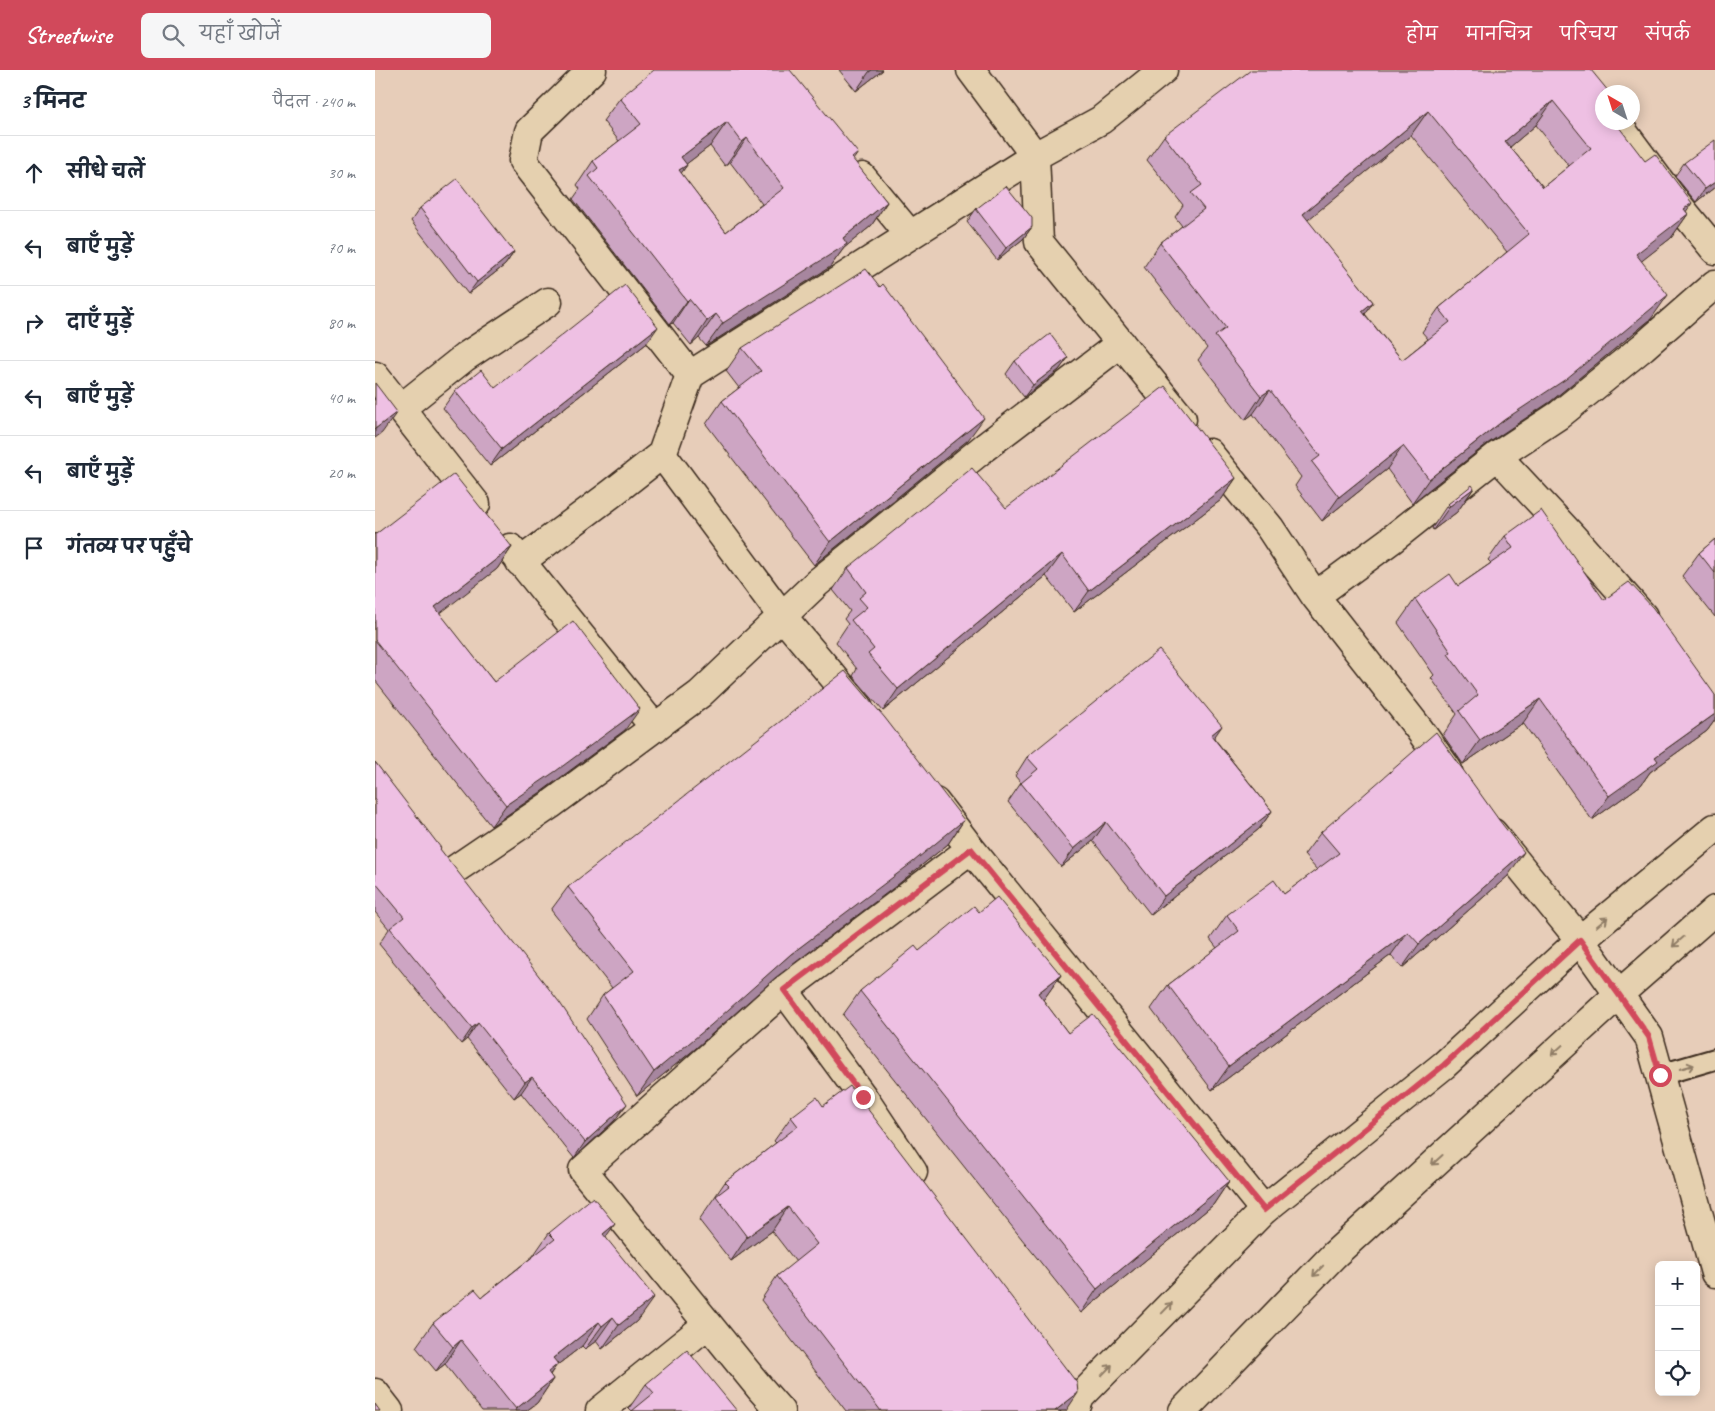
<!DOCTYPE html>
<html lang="hi">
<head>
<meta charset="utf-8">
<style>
	body { margin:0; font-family:Caveat,"Playpen Sans Deva",sans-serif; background:#f6f6f7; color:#1f2937 }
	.controls { position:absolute; right:15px; bottom:15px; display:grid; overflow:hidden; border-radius:8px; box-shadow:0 2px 12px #0003 }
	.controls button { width:45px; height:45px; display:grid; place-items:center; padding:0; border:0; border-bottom:1px solid #e0e1e3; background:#fff; color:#1f2937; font:25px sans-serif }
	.compass { position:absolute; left:1220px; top:15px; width:45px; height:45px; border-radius:50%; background:#fff; box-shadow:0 2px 12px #0003; rotate:321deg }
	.stop { position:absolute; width:15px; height:15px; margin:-11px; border:4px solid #d1495b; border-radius:50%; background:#fff }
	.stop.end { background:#d1495b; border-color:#fff; box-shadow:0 1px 5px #0008 }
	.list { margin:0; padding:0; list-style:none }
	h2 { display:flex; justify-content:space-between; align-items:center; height:65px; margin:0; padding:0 20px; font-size:21px }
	h2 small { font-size:16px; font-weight:400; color:#747a83 }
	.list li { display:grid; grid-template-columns:32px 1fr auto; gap:15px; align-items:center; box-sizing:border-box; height:75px; padding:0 20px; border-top:1px solid #e0e1e3 }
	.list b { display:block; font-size:19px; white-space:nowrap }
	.list em { font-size:16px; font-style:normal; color:#747a83 }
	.icon { flex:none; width:28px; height:28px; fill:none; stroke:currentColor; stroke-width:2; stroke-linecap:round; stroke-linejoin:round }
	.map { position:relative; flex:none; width:1340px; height:1341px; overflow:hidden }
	header { display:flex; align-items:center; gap:30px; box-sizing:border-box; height:70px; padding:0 25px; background:#d1495b; color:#fff }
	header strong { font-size:24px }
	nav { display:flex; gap:28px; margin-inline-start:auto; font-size:18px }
	.search { width:350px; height:45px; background:#f6f6f7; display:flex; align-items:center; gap:12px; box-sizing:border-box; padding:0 18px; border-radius:8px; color:#747a83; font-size:19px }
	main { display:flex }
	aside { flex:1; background:#fff }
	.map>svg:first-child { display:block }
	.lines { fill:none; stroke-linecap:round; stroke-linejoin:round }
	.lane-casing { stroke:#3b2a1e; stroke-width:24 }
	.street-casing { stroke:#3b2a1e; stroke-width:31 }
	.secondary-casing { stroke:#3b2a1e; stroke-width:31 }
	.lane { stroke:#e5d0af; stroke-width:20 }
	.street { stroke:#e5d0af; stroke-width:28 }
	.secondary { stroke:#e5d0af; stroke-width:28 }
	.wall { fill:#cda5c3; stroke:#3b2a1e; fill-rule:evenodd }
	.shaded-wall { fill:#a7869f; stroke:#3b2a1e }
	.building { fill:#eec0e3; stroke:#3b2a1e; fill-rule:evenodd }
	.oneway { stroke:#907d66 }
	.route { stroke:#d1495b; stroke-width:6 }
</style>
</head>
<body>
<header>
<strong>Streetwise</strong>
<div class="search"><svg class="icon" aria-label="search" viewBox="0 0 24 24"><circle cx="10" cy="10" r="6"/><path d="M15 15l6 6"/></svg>यहाँ खोजें</div>
<nav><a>होम</a><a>मानचित्र</a><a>परिचय</a><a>संपर्क</a></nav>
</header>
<main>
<aside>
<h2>3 मिनट<small>पैदल · 240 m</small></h2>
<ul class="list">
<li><svg class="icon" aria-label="ahead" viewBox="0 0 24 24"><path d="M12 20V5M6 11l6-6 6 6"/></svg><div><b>सीधे चलें</b></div><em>30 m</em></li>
<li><svg class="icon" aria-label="left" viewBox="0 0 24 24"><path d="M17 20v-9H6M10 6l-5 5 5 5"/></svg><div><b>बाएँ मुड़ें</b></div><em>70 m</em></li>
<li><svg class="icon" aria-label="right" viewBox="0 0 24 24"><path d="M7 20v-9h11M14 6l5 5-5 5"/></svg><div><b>दाएँ मुड़ें</b></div><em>80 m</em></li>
<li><svg class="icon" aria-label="left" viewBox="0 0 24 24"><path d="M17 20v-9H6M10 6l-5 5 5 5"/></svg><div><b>बाएँ मुड़ें</b></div><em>40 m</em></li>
<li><svg class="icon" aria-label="left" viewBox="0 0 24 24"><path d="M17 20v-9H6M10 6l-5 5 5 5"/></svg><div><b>बाएँ मुड़ें</b></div><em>20 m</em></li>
<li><svg class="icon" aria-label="arrive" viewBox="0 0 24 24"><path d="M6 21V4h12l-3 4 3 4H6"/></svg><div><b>गंतव्य पर पहुँचे</b></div></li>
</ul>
</aside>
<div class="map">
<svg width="1340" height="1341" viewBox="0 0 1340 1341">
	<rect width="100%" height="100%" fill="#e7cdb9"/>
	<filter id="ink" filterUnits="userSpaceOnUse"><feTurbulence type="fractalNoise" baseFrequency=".02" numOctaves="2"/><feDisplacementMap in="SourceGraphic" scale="10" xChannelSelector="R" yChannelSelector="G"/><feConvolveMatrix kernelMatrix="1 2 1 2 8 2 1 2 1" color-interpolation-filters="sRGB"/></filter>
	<g filter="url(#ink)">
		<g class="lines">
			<defs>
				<path id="lane" d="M1285,1005L1340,989"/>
				<path id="street" d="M217,0L154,61L148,91L315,305
					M788,0L726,50L660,86L664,172L807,349
					M1241,52L1296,126L1340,180
					M487,107L535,165
					M0,306L101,434
					M26,338L90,287L173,232
					M834,383L895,458L940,526L1044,659L1073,700
					M287,384L315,305L660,86L596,0
					M1122,386L1195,464L1268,546
					M135,478L280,658
					M145,492L236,424L287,384L407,546L483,636
					M940,526L1016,470L1122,386L1184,345L1268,277L1340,214
					M560,732L596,779L889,1140
					M1118,763L1205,870
					M79,800L175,735L325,624L442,513L610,377L746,273
					M409,920L488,1027L538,1102
					M0,1323L14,1341
					M225,1341L333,1254
					M405,1341L384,1317L208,1100L409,920L596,779"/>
				<path id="secondary" d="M1205,870L1274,967L1340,1203
					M700,1341L705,1327L889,1140L1069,995L1205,870L1340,758
					M808,1341L959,1185L1244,924L1340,840"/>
			</defs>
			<use href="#lane" class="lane-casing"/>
			<use href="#street" class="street-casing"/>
			<use href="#secondary" class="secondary-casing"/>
			<use href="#lane" class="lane"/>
			<use href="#street" class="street"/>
			<use href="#secondary" class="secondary"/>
		</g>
		<path class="wall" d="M464,0H508L481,21Z
			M1216,0L1228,52L1270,91L1313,144L1296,168L1266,191L1276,249L1175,332L1112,374L1037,433L1012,399L947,451L920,416L926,407L878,344L870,350L823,290L832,278L769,197L785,173L807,156L800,147L808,135L772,90L789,66ZM1161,55L1194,96L1168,117L1135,77ZM1036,65L1132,182L1064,238L1047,262L1053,269L1027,290L990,244L998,232L932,150Z
			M245,28L483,83L478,90L512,132L496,156L469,178L455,197L331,276L324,268L316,275L298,253L295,254L198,129L205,119L202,115L218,91L244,71L228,51ZM335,76L350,96L355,92L387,134L351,162L306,103L312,95L311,94Z
			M1309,93L1340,117L1321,132L1300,106Z
			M45,138L139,182L130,195L93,224L36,151Z
			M601,139L657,157L648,169L622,190L592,152Z
			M271,274L115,396L68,338L80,321L120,318Z
			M367,278L593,370L439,495L331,354L347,331L364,318L351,301Z
			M693,288L684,300L649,327L631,304L640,291Z
			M861,408L846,430L699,542L671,506L508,641L478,606L482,599L461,572L473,554L469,549L475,541L458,520L473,498L631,438Z
			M1099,418L1082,442L1058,460L1057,458L1073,434Z
			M0,463L1,464L137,477L122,499L64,543L119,612L250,660L166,722L116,756L0,610Z
			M1130,466L1229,530L1340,625V650L1332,661L1275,702L1266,715L1217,750L1148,653L1088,694L1068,665L1082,644L1056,608L1059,605L1023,553L1040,529L1083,516L1116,493L1113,490Z
			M1340,469V547L1307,506L1324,483Z
			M839,668L897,741L884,759L776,845L718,771L686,797L633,732L646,713L640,706L652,687Z
			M0,692L65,780L240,1050L199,1088L146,1023L139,1028L92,969L86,974L4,874L14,859L0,842Z
			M589,750L573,774L521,816L400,908L320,979L262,1026L212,949L228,925L237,918L176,840L193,817Z
			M946,762L1133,806L1027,898L1016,885L837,1020L776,939L793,915L842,878L835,869L852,845L909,824L942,800L929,785Z
			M604,842L686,905L668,930L693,963L854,1111L838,1135L706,1243L468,945L485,921L544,881Z
			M448,1036L691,1341H471L386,1230L402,1206L421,1192L397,1161L356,1191L324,1150L350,1112L401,1073L399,1071L416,1047Z
			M174,1163L231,1167L262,1251L227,1279L221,1271L210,1279L207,1276L181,1296L175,1305L178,1309L162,1333L151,1341H107L70,1294L61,1301L41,1277L58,1253L107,1227L158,1186Z
			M271,1314L362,1341H257L254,1338Z"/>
		<path class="shaded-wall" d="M497,0H508L481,21L494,2Z
			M1178,31L1161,55L1114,95L1130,71Z
			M1053,41L1036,65L911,168L928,144Z
			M352,52L335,76L289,111L306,87Z
			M372,68L355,92L350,96L367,72Z
			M312,95L295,119L304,100Z
			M1340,112V117L1321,132L1330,119Z
			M512,132L496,156L469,178L455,197L331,276L348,253L468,168Z
			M1317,133L1306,149L1313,144L1296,168L1245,208L1261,184L1309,139Z
			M657,157L648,169L622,190L631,178Z
			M139,182L130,195L93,224L102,212Z
			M1293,225L1276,249L1175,332L1112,374L1037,433L1054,409L1129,350Z
			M314,229L298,253L295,254L312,231Z
			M998,232L982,256L987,241Z
			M341,244L324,268L316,275L332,251Z
			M283,257L271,274L115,396L127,379Z
			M693,288L684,300L649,327L658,315Z
			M895,320L878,344L870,350L886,326Z
			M22,342L7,363L0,368V359Z
			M609,348L593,370L439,495L455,472Z
			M1028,376L1012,399L947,451L964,427Z
			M861,408L846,430L699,542L714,521Z
			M1099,418L1082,442L1058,460L1075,436Z
			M137,477L122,499L45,559L60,537Z
			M687,484L671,506L508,641L523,619Z
			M1165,629L1148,653L1088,694L1105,670Z
			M265,639L250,660L166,722L116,756L131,735Z
			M1340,644V650L1332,661L1275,702L1266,715L1217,750L1234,726L1280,687Z
			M847,656L834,675L836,665Z
			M897,741L884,759L776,845L789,826Z
			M589,750L573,774L521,816L400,908L320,979L262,1026L279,1002L416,884Z
			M731,752L718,771L686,797L699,779Z
			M1149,782L1133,806L1027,898L1044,874Z
			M1033,862L1016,885L837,1020L854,996Z
			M686,905L669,929L646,947L663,923Z
			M103,953L92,969L86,974L97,958Z
			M157,1007L146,1023L139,1028L150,1012Z
			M252,1034L240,1050L199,1088L210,1072Z
			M854,1111L838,1135L706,1243L722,1219Z
			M413,1137L397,1161L356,1191L372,1167Z
			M240,1154L223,1178L228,1164Z
			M279,1227L262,1251L227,1279L244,1255Z
			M238,1247L221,1271L210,1279L227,1256Z
			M224,1252L207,1276L181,1296L166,1317L178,1288Z
			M86,1270L70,1294L61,1301L78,1277Z
			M178,1309L162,1333L151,1341H140L141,1339Z
			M703,1323L691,1341H680Z"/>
		<path class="building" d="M279,0H415L483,83L477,88L512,132L468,168L472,174L348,253L341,244L332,251L314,229L312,231L214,106L223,98L218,91L266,54L245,28ZM352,52L367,72L372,68L409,118L351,162L304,100L312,95L306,87Z
			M876,0H1216L1234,22H1228V52H1240L1270,91L1280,84L1317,133L1309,139L1313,144L1261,184L1293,225L1191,309L1129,350L1054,409L1028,376L964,427L937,392L945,386L895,320L886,326L840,266L851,258L785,173L829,139L816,123L827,115L789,66ZM1178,31L1216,78L1168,117L1130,71ZM1053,41L1154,164L1064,238L1075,252L1027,290L987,241L998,232L928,144Z
			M1340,70V112L1330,119L1309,93Z
			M82,109L139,182L102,212L45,138Z
			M631,116L657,148V157L631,178L601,139Z
			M491,199L505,217L508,214L609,348L455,472L347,331L386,301L367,278Z
			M250,215L283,257L127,379L80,321L106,300L120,318Z
			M675,264L693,288L658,315L640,291Z
			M0,313L22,342L0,359Z
			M790,316L861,408L714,521L687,484L523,619L493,584L499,579L476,550L492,537L484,528L491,522L473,498L597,398L631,438Z
			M79,404L137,477L60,537L119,612L198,551L265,639L181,701L131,735L0,570V463L1,464Z
			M1097,415L1099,418L1075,436L1073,434Z
			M1166,440L1229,530L1254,512L1278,538L1340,625V644L1280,687L1283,691L1234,726L1165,629L1105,670L1084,641L1103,625L1073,584L1076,582L1040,529L1075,504L1083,516L1138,478L1130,466Z
			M1340,469V503L1324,483Z
			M784,580L847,656L836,665L897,741L789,826L731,752L699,779L646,713L663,699L652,687Z
			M470,601L510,648L589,750L538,792L416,884L336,955L279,1002L228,925L259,901L193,817Z
			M1061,662L1124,750L1149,782L1044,874L1033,862L854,996L793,915L864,861L852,845L899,810L909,824L964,783L946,762Z
			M0,692L66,778L65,779L185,933L252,1034L210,1072L157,1007L150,1012L103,953L97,958L15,858L29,847L0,812Z
			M622,827L686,905L663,923L693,963L718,944L854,1111L722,1219L485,921L540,876L544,881L599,836L604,842Z
			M475,1016L702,1313L703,1323L680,1341H506L402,1206L442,1174L413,1137L372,1167L341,1126L354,1116L350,1112L423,1056L416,1047L442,1027L448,1036Z
			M218,1127L240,1154L228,1164L279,1227L244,1255L238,1247L227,1256L224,1252L178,1288L183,1294L173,1302L178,1309L141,1339L86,1270L78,1277L58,1253L100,1219L107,1227L180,1169L174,1163Z
			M312,1280L362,1341H257L279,1323L271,1314Z
			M0,1334L5,1341H0Z"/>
		<defs><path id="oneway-shaft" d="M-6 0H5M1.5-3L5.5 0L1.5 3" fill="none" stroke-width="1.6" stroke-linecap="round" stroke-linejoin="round" transform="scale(1.25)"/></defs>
		<g class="oneway">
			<use href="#oneway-shaft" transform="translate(1227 852) rotate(-40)"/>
			<use href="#oneway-shaft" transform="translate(1303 872) rotate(139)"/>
			<use href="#oneway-shaft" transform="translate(1182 980) rotate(138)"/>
			<use href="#oneway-shaft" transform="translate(1312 997) rotate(-16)"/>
			<use href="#oneway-shaft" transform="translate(1062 1090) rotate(138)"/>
			<use href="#oneway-shaft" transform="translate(943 1201) rotate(134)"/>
			<use href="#oneway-shaft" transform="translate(792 1238) rotate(-46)"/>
			<use href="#oneway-shaft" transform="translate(732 1300) rotate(-46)"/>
		</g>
	</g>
	<g class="lines" filter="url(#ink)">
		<path class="route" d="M488,1027L409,920L596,779L889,1140L1069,995L1205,870L1274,967L1285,1005"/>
	</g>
</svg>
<div class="controls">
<button>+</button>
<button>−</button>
<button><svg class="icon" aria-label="locate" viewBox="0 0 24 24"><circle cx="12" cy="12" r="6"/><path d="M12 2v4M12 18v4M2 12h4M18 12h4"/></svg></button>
</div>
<svg class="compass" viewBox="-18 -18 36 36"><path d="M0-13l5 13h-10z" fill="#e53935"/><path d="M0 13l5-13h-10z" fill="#747a83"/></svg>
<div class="stop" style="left:1285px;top:1005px"></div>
<div class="stop end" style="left:488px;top:1027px"></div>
</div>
</main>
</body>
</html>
